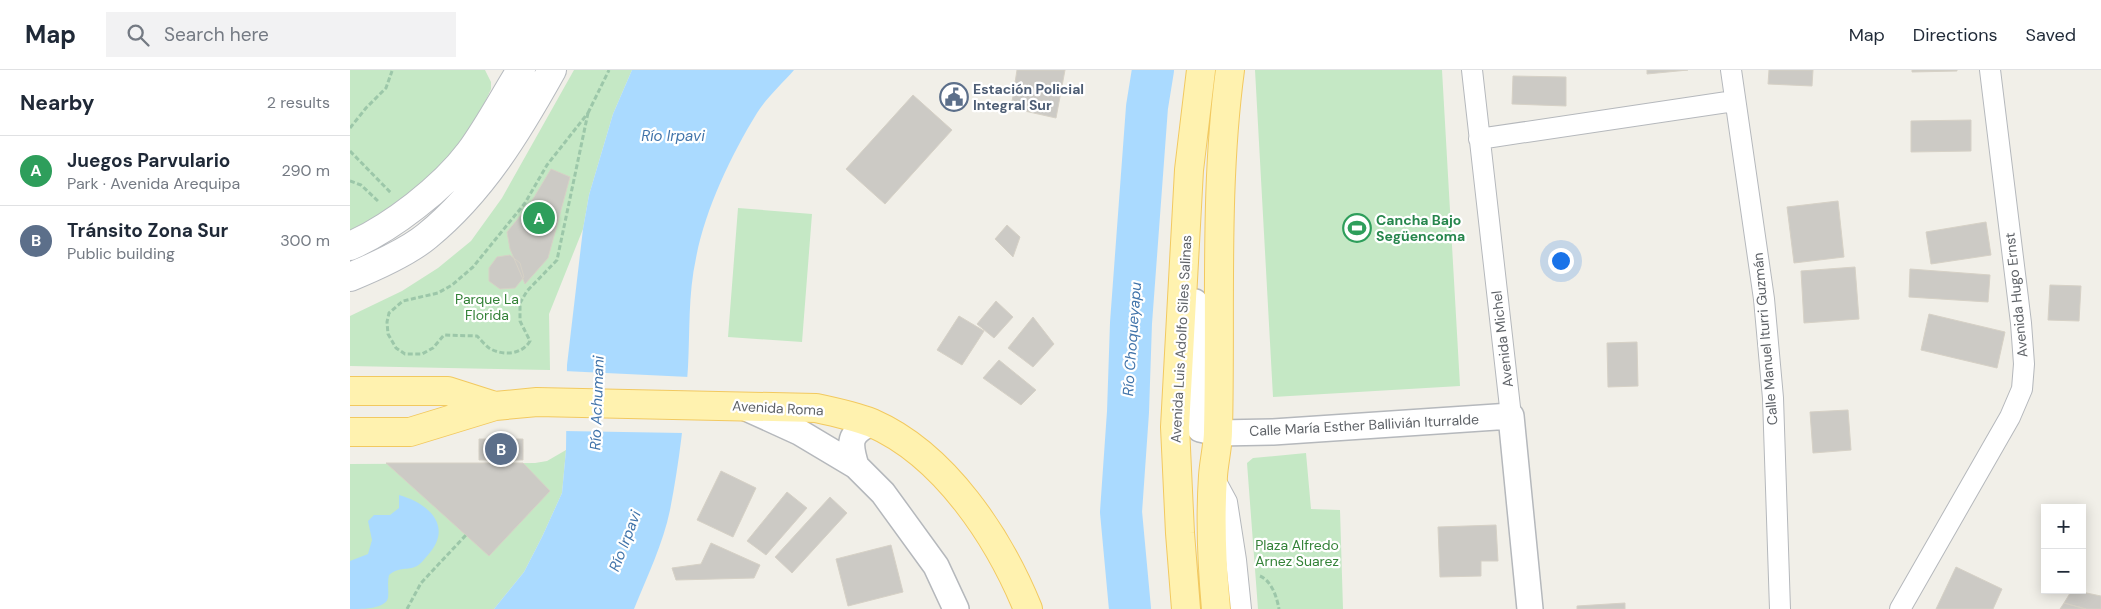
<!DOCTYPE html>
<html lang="en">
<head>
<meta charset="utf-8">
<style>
	body { margin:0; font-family:"DM Sans",sans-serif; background:#f2f2f3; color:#1f2937 }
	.controls { position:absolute; right:15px; bottom:15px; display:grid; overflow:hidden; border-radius:0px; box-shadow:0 2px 12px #0003 }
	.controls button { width:45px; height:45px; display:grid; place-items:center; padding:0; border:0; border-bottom:1px solid #e0e1e3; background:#fff; color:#1f2937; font:25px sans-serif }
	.you { position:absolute; left:1210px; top:190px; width:18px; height:18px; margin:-12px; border:4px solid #fff; border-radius:50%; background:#1a73e8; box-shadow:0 0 0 8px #1a73e833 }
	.badge { display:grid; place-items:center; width:32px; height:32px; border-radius:50%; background:#ea4335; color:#fff; font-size:16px; font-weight:700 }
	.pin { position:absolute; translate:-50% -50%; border:2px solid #fff; box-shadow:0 1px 5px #0006 }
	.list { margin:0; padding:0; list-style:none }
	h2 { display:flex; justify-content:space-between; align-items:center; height:65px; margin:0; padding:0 20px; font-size:21px }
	h2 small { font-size:16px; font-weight:400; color:#747a83 }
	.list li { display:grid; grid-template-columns:32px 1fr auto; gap:15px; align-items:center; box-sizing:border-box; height:70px; padding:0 20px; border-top:1px solid #e0e1e3 }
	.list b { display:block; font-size:19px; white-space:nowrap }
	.list p { margin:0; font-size:16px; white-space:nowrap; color:#747a83 }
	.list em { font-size:16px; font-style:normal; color:#747a83 }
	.icon { flex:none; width:28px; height:28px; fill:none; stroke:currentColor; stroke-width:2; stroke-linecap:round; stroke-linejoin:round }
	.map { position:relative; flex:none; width:1751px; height:539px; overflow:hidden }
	header { display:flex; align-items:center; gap:30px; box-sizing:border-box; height:70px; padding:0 25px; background:#fff; border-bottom:1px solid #e0e1e3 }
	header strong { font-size:24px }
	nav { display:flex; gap:28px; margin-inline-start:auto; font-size:18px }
	.search { width:350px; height:45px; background:#f2f2f3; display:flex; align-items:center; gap:12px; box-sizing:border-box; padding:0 18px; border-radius:0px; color:#747a83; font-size:19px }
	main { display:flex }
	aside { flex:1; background:#fff }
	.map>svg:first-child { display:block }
	.green { fill:#c5e8c5 }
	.water { fill:#aadaff }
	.pier { fill:#f1efe8 }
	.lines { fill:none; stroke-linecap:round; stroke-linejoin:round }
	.river { stroke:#aadaff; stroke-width:42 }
	.building { fill:#cccac5; stroke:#d6d1c6 }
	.minor-casing { stroke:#b5b8bc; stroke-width:22 }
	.tertiary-casing { stroke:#b5b8bc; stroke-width:28 }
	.secondary-casing { stroke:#b6babf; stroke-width:30 }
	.primary-casing { stroke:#f2c960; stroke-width:30 }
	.path { stroke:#9cc7a9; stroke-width:3; stroke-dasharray:5 2.5; stroke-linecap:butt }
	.minor { stroke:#fff; stroke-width:20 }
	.tertiary { stroke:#fff; stroke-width:25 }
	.secondary { stroke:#fff; stroke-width:28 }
	.primary { stroke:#fff2af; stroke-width:28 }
	.labels { text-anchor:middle; stroke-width:4.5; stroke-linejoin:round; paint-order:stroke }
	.service-label { font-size:14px; font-weight:bold; fill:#4e5e75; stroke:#fff; text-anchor:start }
	.leisure-label { font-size:14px; font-weight:bold; fill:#27864d; stroke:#fff; text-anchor:start }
	.street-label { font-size:14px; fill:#5f6368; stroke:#fff }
	.park-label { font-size:14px; fill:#348238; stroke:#fff }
	.water-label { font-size:15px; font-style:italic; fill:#4174aa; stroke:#fff }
</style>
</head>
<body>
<header>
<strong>Map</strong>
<div class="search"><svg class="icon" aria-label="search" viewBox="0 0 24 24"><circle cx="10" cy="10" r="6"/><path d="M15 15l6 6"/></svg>Search here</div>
<nav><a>Map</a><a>Directions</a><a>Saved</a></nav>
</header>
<main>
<aside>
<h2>Nearby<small>2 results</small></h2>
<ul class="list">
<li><span class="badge" style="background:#2e9e5b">A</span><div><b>Juegos Parvulario</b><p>Park · Avenida Arequipa</p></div><em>290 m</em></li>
<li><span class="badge" style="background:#5c6f8a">B</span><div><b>Tránsito Zona Sur</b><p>Public building</p></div><em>300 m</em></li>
</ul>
</aside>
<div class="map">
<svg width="1751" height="539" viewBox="0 0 1751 539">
	<rect width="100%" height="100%" fill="#f1efe8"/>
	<path class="green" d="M0,0H135L141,12V19C122,64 89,103 51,132C36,143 17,151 0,160Z
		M224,0H282L263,44L239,125L233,159L199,244L200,300L0,296V246L52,221L88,198L121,171L152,128Z
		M905,0H1092L1110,316L923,327Z
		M388,138L462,144L452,272L378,267Z
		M216,380L212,423L192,467L174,502L144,539H0V394L185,393L197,391Z
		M956,383L961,439L990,440L993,539H908L897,393L903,388Z"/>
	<path class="water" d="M282,0H444C432,14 417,27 407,43C381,85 355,140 346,188C338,225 340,261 338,297C335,344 329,394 320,440C313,474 297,507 284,539H144L174,502L192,467L212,423L216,380L217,295L233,159L239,125L263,44Z
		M49,425C78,433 104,456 78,485C75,488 71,494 67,496C57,501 50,496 39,505C37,513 39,521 38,528C35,539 13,539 0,539V491L18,484L22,470L18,451L24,445H40L49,438Z"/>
	<path class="pier" d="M214,301L339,307L333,363L214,361Z"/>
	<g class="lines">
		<path class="river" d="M780,539L771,442L778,342L781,253L797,37L803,0"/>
	</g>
	<path class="building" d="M667,0H715L706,48L661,38Z
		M1297,0H1338L1297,4Z
		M1419,0H1463L1462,16L1418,14Z
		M1562,0H1607V1L1562,2Z
		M1163,6L1216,7V36L1162,34Z
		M563,25L602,60L535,134L496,99Z
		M1621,50V81L1561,82V51Z
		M201,99L220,107L198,188L175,214L160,179L157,162L180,134Z
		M1488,131L1494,187L1444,193L1437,137Z
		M1636,152L1641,185L1581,194L1576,162Z
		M657,155L670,167L663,187L645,169Z
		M160,185L170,193L174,207L165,218L150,219L139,211V198L147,187Z
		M1505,197L1509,249L1454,253L1451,201Z
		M1560,199L1640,205L1638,232L1559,227Z
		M1700,215L1731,216L1729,251L1698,250Z
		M646,231L663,247L644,268L627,254Z
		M1579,244L1655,262L1647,298L1571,280Z
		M609,246L634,261L612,295L587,280Z
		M683,247L704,274L683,297L658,278Z
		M1287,272L1288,316L1258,317L1257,273Z
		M649,290L686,320L671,335L633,308Z
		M1498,340L1501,380L1463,383L1460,342Z
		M129,369H173V390H129Z
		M36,393H173L200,421L139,486Z
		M371,401L406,418L383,467L347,450Z
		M437,422L457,438L416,485L397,471Z
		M480,427L497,443L442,503L425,487Z
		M1146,455L1148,491H1131V506L1090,507L1088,457Z
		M361,473L410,495L404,508L326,510L322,498L351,494Z
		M541,475L553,522L498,536L486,489Z
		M1606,497L1652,519L1643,539H1586Z
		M1722,520L1751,526V539H1736L1714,533Z
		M1275,533V539H1227V536Z
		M1714,533L1736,539H1710Z"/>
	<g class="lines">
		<defs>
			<path id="minor" d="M1122,0L1161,346
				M1381,0L1414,229L1423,328L1430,539
				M1129,69L1384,31
				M863,406L877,432L886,490L891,539
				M1550,539L1660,347L1672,319L1674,294L1671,253L1640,0"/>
			<path id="tertiary" d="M845,232L843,349L850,359L868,363L923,362L1161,346L1180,539
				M394,337L449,362L506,396L533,423L586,496L606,539
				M506,396C499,373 498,363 522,353"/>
			<path id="secondary" d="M0,176C41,158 93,118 120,82C139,56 154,27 171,0
				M0,207C22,198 59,181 77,166C132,121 168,61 202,0"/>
			<path id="primary" d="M0,321H98L145,336
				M0,362H60L145,336L187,332L466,338C485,342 504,346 522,353C595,385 649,468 678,539
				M836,539L830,463L825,357L839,100L851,0
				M866,539C862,495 860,450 863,406C864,391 868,376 868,361C871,241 864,119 880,0"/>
		</defs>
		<use href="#minor" class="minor-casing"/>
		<use href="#tertiary" class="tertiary-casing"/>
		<use href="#secondary" class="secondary-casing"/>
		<use href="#primary" class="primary-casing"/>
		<path class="path" d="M238,43L207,190L177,221L170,233V251L180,271C172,285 152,286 139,278C135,275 131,270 127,266L94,265L83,278L72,284H55L46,278L38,264L37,252L39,243L53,231L88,223L102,215L123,197L175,133L197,95Z
			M238,43L259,0
			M0,58L16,38L36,18L42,1
			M0,81L41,123
			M0,111L11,115L29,132
			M910,506C922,511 927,528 929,539
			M57,539L71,513L116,465"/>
		<use href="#minor" class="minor"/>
		<use href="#tertiary" class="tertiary"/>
		<use href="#secondary" class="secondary"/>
		<use href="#primary" class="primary"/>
	</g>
	<defs>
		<symbol id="civic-ring" viewBox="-11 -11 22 22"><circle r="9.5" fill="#fff" stroke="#5c6f8a" stroke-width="1.5"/><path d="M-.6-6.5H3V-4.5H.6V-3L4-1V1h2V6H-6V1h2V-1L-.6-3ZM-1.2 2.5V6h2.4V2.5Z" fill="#5c6f8a"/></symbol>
		<symbol id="stadium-ring" viewBox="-11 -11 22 22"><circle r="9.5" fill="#fff" stroke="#2e9e5b" stroke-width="1.5"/><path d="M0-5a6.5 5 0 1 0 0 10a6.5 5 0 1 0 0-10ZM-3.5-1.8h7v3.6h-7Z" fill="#2e9e5b"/></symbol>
	</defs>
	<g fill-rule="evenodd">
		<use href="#civic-ring" x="588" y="11" width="32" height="32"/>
		<use href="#stadium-ring" x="991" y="142" width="32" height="32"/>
	</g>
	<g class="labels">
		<g class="service-label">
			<text x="623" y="24">Estación Policial<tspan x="623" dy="16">Integral Sur</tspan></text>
		</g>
		<g class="leisure-label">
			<text x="1026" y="155">Cancha Bajo<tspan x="1026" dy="16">Següencoma</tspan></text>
		</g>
		<g class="street-label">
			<text transform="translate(1666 225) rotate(-96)" y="5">Avenida Hugo Ernst</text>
			<text transform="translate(831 269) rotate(-87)" y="5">Avenida Luis Adolfo Siles Salinas</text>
			<text transform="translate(1152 269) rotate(-97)" y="5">Avenida Michel</text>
			<text transform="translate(1415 269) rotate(-95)" y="5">Calle Manuel Iturri Guzmán</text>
			<text transform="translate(428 338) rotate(3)" y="5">Avenida Roma</text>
			<text transform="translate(1014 355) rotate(-3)" y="5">Calle María Esther Ballivián Iturralde</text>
		</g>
		<g class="park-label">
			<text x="137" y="234">Parque La<tspan x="137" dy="16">Florida</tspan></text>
			<text x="947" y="480">Plaza Alfredo<tspan x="947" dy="16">Arnez Suarez</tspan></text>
		</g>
		<g class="water-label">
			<text x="323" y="71">Río Irpavi</text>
			<text transform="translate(782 269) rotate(-86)" y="5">Río Choqueyapu</text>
			<text transform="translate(247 333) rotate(-88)" y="5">Río Achumani</text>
			<text transform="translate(275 471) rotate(-69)" y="5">Río Irpavi</text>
		</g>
	</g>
</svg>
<div class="controls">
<button>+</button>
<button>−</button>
</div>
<div class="you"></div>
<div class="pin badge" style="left:189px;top:148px;background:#2e9e5b">A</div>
<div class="pin badge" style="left:151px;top:379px;background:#5c6f8a">B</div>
</div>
</main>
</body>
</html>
